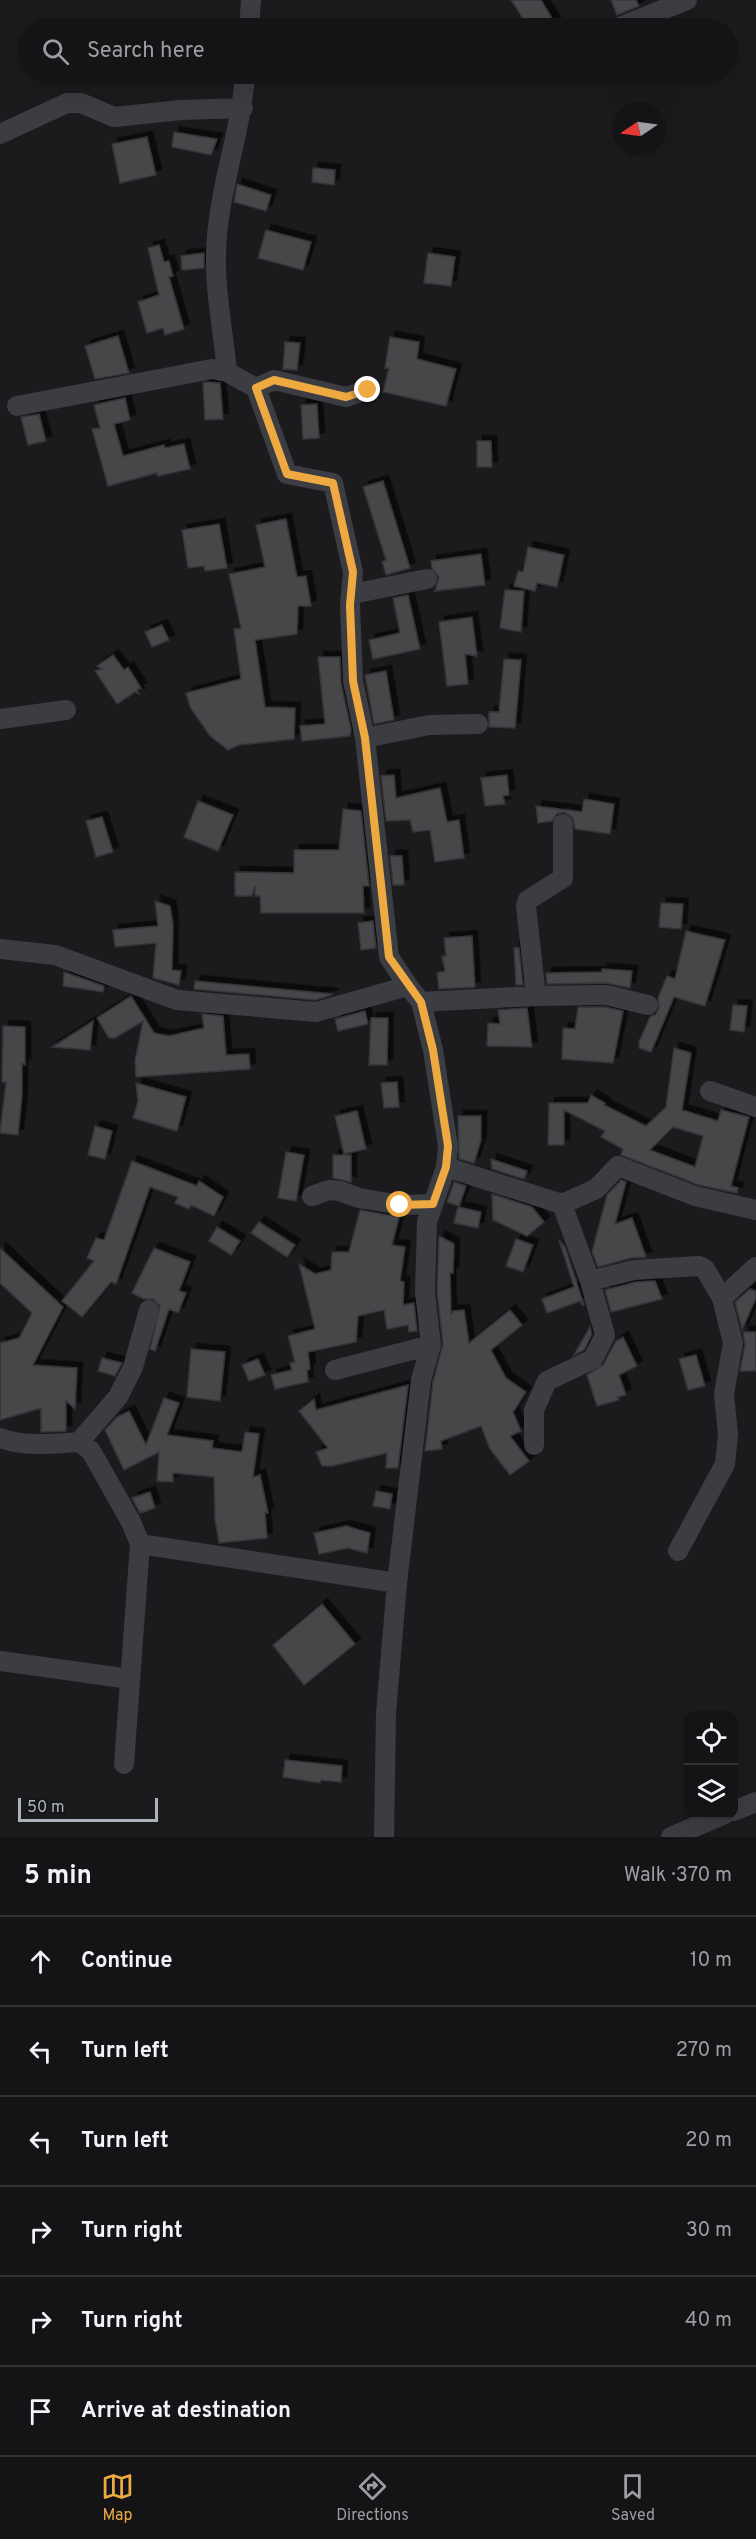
<!DOCTYPE html>
<html lang="en">
<head>
<meta charset="utf-8">
<style>
	body { margin:0; font-family:Overpass,sans-serif; background:#1d1d1f; color:#f1f3f6 }
	.controls { position:absolute; right:18px; bottom:18px; display:grid; overflow:hidden; border-radius:12px; box-shadow:0 6px 24px #0002 }
	.controls button { width:54px; height:54px; display:grid; place-items:center; padding:0; border:0; border-bottom:2px solid #333335; background:#141416; color:#f1f3f6; font:30px sans-serif }
	.compass { position:absolute; left:612px; top:102px; width:54px; height:54px; border-radius:50%; background:#141416; box-shadow:0 6px 24px #0002; rotate:257deg }
	.scale { position:absolute; left:18px; bottom:15px; width:140px; box-sizing:border-box; padding-left:6px; border:3px solid #adb3bc; border-top:0; font-size:16px; line-height:21px; white-space:nowrap; color:#adb3bc; -webkit-text-stroke:4px #151618; paint-order:stroke }
	.stop { position:absolute; width:18px; height:18px; margin:-14px; border:4px solid #eeaa41; border-radius:50%; background:#fff }
	.stop.end { background:#eeaa41; border-color:#fff; box-shadow:0 2px 6px #0008 }
	.list { margin:0; padding:0; list-style:none }
	h2 { display:flex; justify-content:space-between; align-items:center; height:78px; margin:0; padding:0 24px; font-size:26px }
	h2 small { font-size:20px; font-weight:400; color:#9d9ea1 }
	.list li { display:grid; grid-template-columns:39px 1fr auto; gap:18px; align-items:center; box-sizing:border-box; height:90px; padding:0 24px; border-top:2px solid #333335 }
	.list b { display:block; font-size:22px; white-space:nowrap }
	.list em { font-size:20px; font-style:normal; color:#9d9ea1 }
	.icon { flex:none; width:33px; height:33px; fill:none; stroke:currentColor; stroke-width:2; stroke-linecap:round; stroke-linejoin:round }
	.map { position:relative; flex:none; width:756px; height:1837px; overflow:hidden }
	.search { position:absolute; background:#141416; box-shadow:0 6px 24px #0002; left:18px; right:18px; top:18px; height:66px; display:flex; align-items:center; gap:15px; box-sizing:border-box; padding:0 21px; border-radius:33px; color:#9d9ea1; font-size:22px }
	.sheet { height:618px; background:#141416 }
	nav { display:flex; justify-content:space-around; align-items:center; box-sizing:border-box; height:84px; border-top:2px solid #333335; background:#141416; font-size:16px; color:#9d9ea1 }
	nav a { display:grid; justify-items:center; gap:3px }
	nav .on { color:#eeaa41 }
	.map>svg:first-child { display:block }
	.building { fill:#45464a; stroke:#353539; stroke-width:1.5; fill-rule:evenodd; filter:url(#shadow) }
	.lines { fill:none; stroke-linecap:round; stroke-linejoin:round }
	.minor { stroke:#3c3d42; stroke-width:20 }
	.route { stroke:#eeaa41; stroke-width:8 }
</style>
</head>
<body>
<div class="map">
<svg width="756" height="1837" viewBox="0 0 756 1837">
	<defs>
		<filter id="shadow"><feDropShadow dx="5.5" dy="-5.5" stdDeviation="0" flood-color="#0009"/></filter>
	</defs>
	<rect width="100%" height="100%" fill="#1b1b1d"/>
	<path class="building" d="M511,0H541L558,28H529Z
		M611,0H636L639,6L617,15Z
		M174,132L217,139L211,155L172,147Z
		M147,137L156,175L120,183L112,144Z
		M313,168L335,170L334,185L312,182Z
		M237,184L271,195L266,211L234,202Z
		M266,230L311,242L303,270L258,258Z
		M159,245L164,262L169,261L173,276L169,277L184,329L165,335L163,328L147,333L138,302L159,295L148,248Z
		M204,253V268L182,270L181,256Z
		M428,253L455,257L451,286L424,283Z
		M118,336L129,373L95,379L85,346Z
		M390,337L419,342L417,359L456,369L446,406L383,392L389,368H385Z
		M285,342L300,343L297,370L283,369Z
		M207,382L220,383L223,419L205,420L203,383Z
		M125,398L130,420L114,424L123,456L164,445L165,448L184,444L190,469L158,476L157,473L108,486L92,429L100,428L94,405Z
		M317,404L319,438L303,439L301,405Z
		M39,414L46,441L28,445L21,417Z
		M477,441H491L492,467H477Z
		M383,481L410,568L386,575L382,562L386,560L363,487Z
		M286,519L297,577L306,576L311,606H298L297,634L255,640L265,707L295,708L294,739L239,745L228,750L210,736L190,707L186,693L241,679L234,629L241,628L229,574L265,567L256,525Z
		M219,524L227,568L205,571L204,566L188,568L182,530Z
		M528,547L564,555L557,587L537,583L535,591L514,586L518,571L523,572Z
		M481,554L485,585L435,591L439,577L432,569L431,561Z
		M505,590L524,591L521,632L500,628Z
		M408,595L420,649L373,659L369,640L400,633L393,598Z
		M472,617L477,656L465,654L468,684L447,686L439,622Z
		M162,625L169,640L152,647L145,632Z
		M113,655L124,670L128,667L141,688L137,690L139,694L135,692L117,704L95,671L102,669L97,666Z
		M318,657H340L341,683L351,729L350,736L302,741L300,726L325,724Z
		M504,659L521,660L515,728L489,727V712H499Z
		M386,671L394,720L374,724L365,675Z
		M394,775L396,798L440,788L447,822L459,820L464,858L435,862L430,830L413,832L410,820L386,821L381,776Z
		M507,775L509,795L503,796L505,804L485,806L481,778Z
		M584,799L614,804L610,834L575,829L573,818L564,812L557,814L552,821L538,823L536,806L582,812Z
		M198,801L233,815L218,851L184,837Z
		M343,809L361,811L369,886H363L364,913H261L260,896H255V886L252,896H235V872L294,873V850H339Z
		M102,817L113,852L96,857L86,821Z
		M390,856H402L404,885H393Z
		M155,901L170,906L173,924L172,970L181,971L179,985L153,978L156,943L115,947L113,930L158,926Z
		M661,903L683,904L681,929L659,927Z
		M373,921L376,948L361,950L358,923Z
		M686,931L725,940L705,1006L674,997L651,1052L639,1048V1042L650,1017L656,1014L659,1008L658,998L667,976L675,979Z
		M472,936L475,987L439,989L437,973L445,971L442,956H446L444,938Z
		M514,948H519L523,985H516Z
		M602,969L632,971L630,988L606,983L547,984L546,973L602,972Z
		M64,972L104,986L103,992L63,986Z
		M195,981L332,994V995L315,1000L194,989Z
		M131,996L154,1033L169,1036L204,1028L202,1014L223,1016L226,1055L249,1054L250,1069L136,1077L135,1061L143,1021L115,1038H109L97,1018Z
		M733,1005L747,1006L744,1032L730,1030Z
		M578,1007H605L623,1011L613,1063L562,1059L563,1028L575,1029Z
		M527,1008L532,1047L487,1046L488,1023L500,1024L498,1010Z
		M365,1011L368,1024L338,1031L335,1019Z
		M371,1018H388L387,1065H369Z
		M93,1021L90,1050L52,1047Z
		M3,1026L25,1027V1065L22,1063V1095L18,1135L0,1133L6,1082H2Z
		M674,1048L691,1053L682,1110L718,1121L721,1110L749,1117L731,1186L738,1188L737,1193L699,1185L621,1155L623,1149L601,1137L605,1131L564,1110V1145H548L549,1103H588L591,1095L605,1103L604,1105L646,1126L666,1107ZM673,1127L703,1136L695,1167L650,1150Z
		M397,1082L399,1107L384,1108L381,1083Z
		M136,1083L186,1097L177,1131L133,1118L138,1101Z
		M357,1111L366,1149L344,1154L335,1116Z
		M458,1116H481V1140L474,1163L459,1159Z
		M95,1126L112,1131L105,1159L88,1155Z
		M286,1152L304,1155L296,1201L278,1198Z
		M333,1155H351V1182L333,1178Z
		M491,1159L527,1171L524,1179L492,1169Z
		M132,1161L197,1186L199,1181L223,1197L214,1216L191,1205L189,1209L175,1203L178,1197L150,1187L116,1284L111,1282L82,1317L62,1301L94,1261L87,1258L96,1238L104,1240Z
		M621,1180L626,1182L615,1224L632,1218L646,1257L631,1258L598,1267L592,1252L607,1195Z
		M454,1182L466,1186L459,1206L447,1202Z
		M492,1194L532,1207L544,1222L527,1236L493,1220Z
		M458,1207L481,1212L478,1228L454,1223Z
		M360,1210L399,1217L392,1245L405,1247L400,1281L404,1282L403,1305L414,1303L417,1331L409,1332L408,1325L387,1329L384,1310L358,1316L356,1342L308,1352L310,1369L307,1370L308,1382L275,1389L271,1375L292,1370L290,1363L295,1362L288,1336L315,1329L299,1264L315,1274L331,1270L332,1252H349Z
		M259,1222L295,1245L287,1257L251,1233Z
		M217,1227L240,1241L231,1255L209,1241Z
		M439,1236L454,1244L453,1273H450L451,1315L453,1311L464,1310L469,1343L510,1310L522,1325L491,1350L506,1378L526,1392L513,1412L521,1431L510,1436L529,1461L510,1475L490,1449L481,1426L441,1441L442,1449L425,1451L433,1382L443,1344L437,1292Z
		M516,1239L533,1245L523,1272L506,1266Z
		M559,1240L565,1247L584,1305H582L580,1301L547,1313L542,1299L574,1287Z
		M0,1248L63,1307L33,1365L77,1368L75,1409L66,1401V1431L41,1432V1408L0,1420V1343L19,1338L32,1313L0,1283Z
		M154,1248L190,1262L179,1291L186,1293L178,1313L169,1309L155,1351L150,1349L160,1306L153,1299H144L132,1293Z
		M655,1281L662,1299L611,1312L605,1290L636,1282Z
		M750,1289L756,1291V1298L742,1330L735,1302Z
		M590,1327L592,1334L584,1350L574,1355Z
		M743,1332H756V1371H740L745,1345Z
		M623,1337L637,1366L619,1375L626,1395L618,1397L619,1400L597,1406L587,1375L603,1365L616,1341Z
		M191,1349L225,1352L220,1401L187,1397Z
		M696,1355L705,1386L688,1390L679,1359Z
		M102,1358L122,1363L115,1376L98,1371Z
		M258,1359L265,1375L249,1381L242,1365Z
		M408,1385L398,1468H386L387,1453L332,1466H322L316,1452L328,1448L299,1411L314,1399L316,1410Z
		M164,1398L179,1403L167,1435L213,1441L212,1448L242,1452L245,1432L259,1434L253,1477L260,1475L268,1513H265L267,1538L219,1543L215,1519L214,1477L173,1473V1482L157,1481L159,1452L124,1470L105,1430L117,1417L129,1411L146,1445Z
		M376,1491L392,1494L390,1509L373,1506Z
		M150,1492L155,1508L140,1513L132,1498Z
		M346,1526L370,1533L367,1553L348,1548L319,1554L314,1533Z
		M322,1604L355,1644L304,1685L273,1645Z
		M285,1760L342,1766L341,1782L321,1780L320,1783L283,1777Z"/>
	<g class="lines">
		<path class="minor" d="M249,28L251,0
			M617,28L687,0
			M0,134L67,103H81L114,117L181,110L243,108
			M256,388L274,380L346,397L368,390
			M17,406L212,369L227,372
			M352,594L427,579
			M0,719L66,710
			M365,738L429,725L478,724
			M0,949L55,955L177,1000L316,1012L408,986L389,957L365,738L353,681L350,605L353,572L333,483L287,474L256,388L227,372C224,336 215,294 216,258C216,195 241,136 245,74
			M536,996L526,906L528,900L563,878V824
			M421,1002L536,996L606,995L648,1005
			M710,1091L756,1107
			M446,1167L562,1204L596,1189L618,1166L695,1196L756,1210
			M312,1196L329,1190L340,1191L359,1198L400,1205L433,1204
			M590,1281L634,1270L699,1266L705,1269L722,1298L733,1343L724,1394L728,1434L725,1464L678,1551
			M722,1298L756,1267
			M335,1370L431,1345
			M0,1438C24,1447 53,1444 79,1442L91,1451L131,1522L140,1544L124,1764
			M79,1442L118,1397L133,1367L149,1310
			M534,1445V1410L547,1381L593,1359L605,1335L590,1281L562,1204
			M140,1544L397,1583
			M0,1661L130,1679
			M734,1811L756,1802
			M384,1837L386,1713L397,1583L421,1380L431,1345L425,1292L427,1222L446,1167L448,1146L433,1050L421,1002L408,986
			M671,1837L725,1814"/>
	</g>
	<g class="lines">
		<path class="route" d="M368,390L346,397L274,380L256,388L287,474L333,483L353,572L350,605L353,681L365,738L389,957L421,1002L433,1050L448,1146L446,1167L433,1204L400,1205"/>
	</g>
</svg>
<div class="controls">
<button><svg class="icon" aria-label="locate" viewBox="0 0 24 24"><circle cx="12" cy="12" r="6"/><path d="M12 2v4M12 18v4M2 12h4M18 12h4"/></svg></button>
<button><svg class="icon" aria-label="layers" viewBox="0 0 24 24"><path d="M12 4l9 5-9 5-9-5zM3 14l9 5 9-5"/></svg></button>
</div>
<svg class="compass" viewBox="-18 -18 36 36"><path d="M0-13l5 13h-10z" fill="#e53935"/><path d="M0 13l5-13h-10z" fill="#9d9ea1"/></svg>
<div class="scale">50 m</div>
<div class="stop" style="left:400px;top:1205px"></div>
<div class="stop end" style="left:368px;top:390px"></div>
<div class="search"><svg class="icon" aria-label="search" viewBox="0 0 24 24"><circle cx="10" cy="10" r="6"/><path d="M15 15l6 6"/></svg>Search here</div>
</div>
<section class="sheet">
<h2>5 min<small>Walk · 370 m</small></h2>
<ul class="list">
<li><svg class="icon" aria-label="ahead" viewBox="0 0 24 24"><path d="M12 20V5M6 11l6-6 6 6"/></svg><div><b>Continue</b></div><em>10 m</em></li>
<li><svg class="icon" aria-label="left" viewBox="0 0 24 24"><path d="M17 20v-9H6M10 6l-5 5 5 5"/></svg><div><b>Turn left</b></div><em>270 m</em></li>
<li><svg class="icon" aria-label="left" viewBox="0 0 24 24"><path d="M17 20v-9H6M10 6l-5 5 5 5"/></svg><div><b>Turn left</b></div><em>20 m</em></li>
<li><svg class="icon" aria-label="right" viewBox="0 0 24 24"><path d="M7 20v-9h11M14 6l5 5-5 5"/></svg><div><b>Turn right</b></div><em>30 m</em></li>
<li><svg class="icon" aria-label="right" viewBox="0 0 24 24"><path d="M7 20v-9h11M14 6l5 5-5 5"/></svg><div><b>Turn right</b></div><em>40 m</em></li>
<li><svg class="icon" aria-label="arrive" viewBox="0 0 24 24"><path d="M6 21V4h12l-3 4 3 4H6"/></svg><div><b>Arrive at destination</b></div></li>
</ul>
</section>
<nav>
<a class="on"><svg class="icon" aria-label="map" viewBox="0 0 24 24"><path d="M3 6l6-2 6 2 6-2v14l-6 2-6-2-6 2zM9 4v14M15 6v14"/></svg>Map</a>
<a><svg class="icon" aria-label="directions" viewBox="0 0 24 24"><path d="M12 3l9 9-9 9-9-9zM9 14v-3h6M13 9l2 2-2 2"/></svg>Directions</a>
<a><svg class="icon" aria-label="saved" viewBox="0 0 24 24"><path d="M7 4h10v16l-5-4-5 4z"/></svg>Saved</a>
</nav>
</body>
</html>
